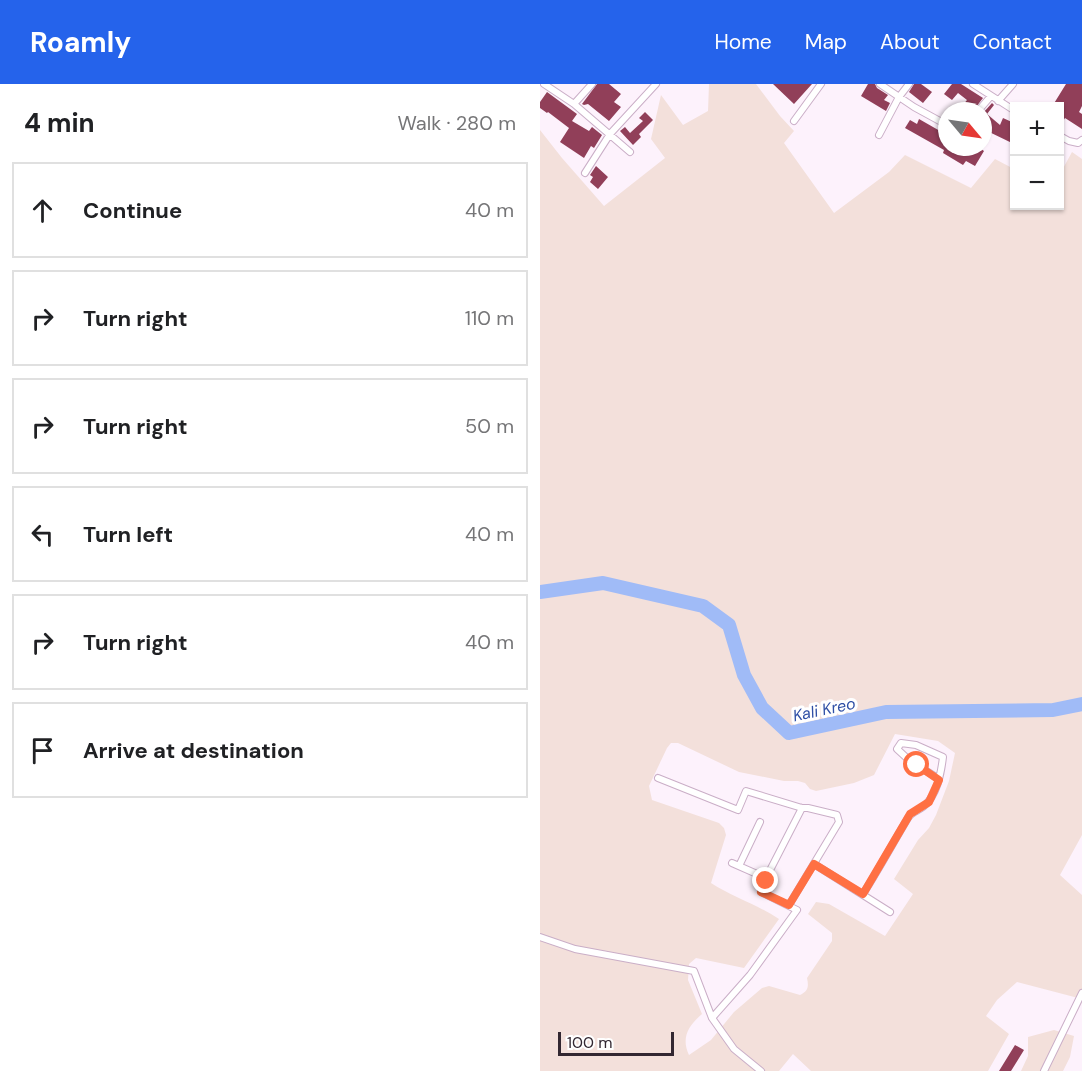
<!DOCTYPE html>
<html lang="en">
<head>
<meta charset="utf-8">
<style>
	body { margin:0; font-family:"DM Sans",sans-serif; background:#f2f2f2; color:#202124 }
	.controls { position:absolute; right:18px; top:18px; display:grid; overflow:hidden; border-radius:0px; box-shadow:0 2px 4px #0004 }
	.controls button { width:54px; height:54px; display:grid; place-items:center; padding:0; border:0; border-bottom:2px solid #e0e0e0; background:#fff; color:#202124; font:30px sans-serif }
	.compass { position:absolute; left:398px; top:18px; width:54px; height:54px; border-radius:50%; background:#fff; box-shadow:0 2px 4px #0004; rotate:119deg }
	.scale { position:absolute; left:18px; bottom:15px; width:116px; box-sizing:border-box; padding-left:6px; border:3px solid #322731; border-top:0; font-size:16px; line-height:21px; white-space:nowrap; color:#322731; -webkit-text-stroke:4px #fff; paint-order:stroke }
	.stop { position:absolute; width:18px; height:18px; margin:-14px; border:4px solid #ff7043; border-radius:50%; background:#fff }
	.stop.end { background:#ff7043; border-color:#fff; box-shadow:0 2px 6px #0008 }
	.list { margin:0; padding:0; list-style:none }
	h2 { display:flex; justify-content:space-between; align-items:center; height:78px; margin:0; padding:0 24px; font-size:26px }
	h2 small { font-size:20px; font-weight:400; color:#757577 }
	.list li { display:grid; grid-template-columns:39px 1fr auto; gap:18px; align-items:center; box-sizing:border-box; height:96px; margin:0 12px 12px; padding:0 12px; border:2px solid #e0e0e0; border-radius:0px }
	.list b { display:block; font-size:22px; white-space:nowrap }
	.list em { font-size:20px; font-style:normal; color:#757577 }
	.icon { flex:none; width:33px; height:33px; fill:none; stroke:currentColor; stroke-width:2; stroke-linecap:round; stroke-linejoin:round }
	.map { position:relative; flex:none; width:542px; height:987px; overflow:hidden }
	header { display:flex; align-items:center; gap:36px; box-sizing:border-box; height:84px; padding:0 30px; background:#2563eb; color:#fff }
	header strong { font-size:28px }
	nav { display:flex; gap:33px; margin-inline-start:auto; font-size:21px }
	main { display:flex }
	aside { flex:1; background:#fff }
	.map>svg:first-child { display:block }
	.green { fill:#f3e0db; fill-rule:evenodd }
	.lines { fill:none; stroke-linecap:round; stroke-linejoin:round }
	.river { stroke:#a0bbf7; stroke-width:14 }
	.building { fill:#913f59 }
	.minor-casing { stroke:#caaec7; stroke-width:8 }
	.minor { stroke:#fff; stroke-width:6 }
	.route { stroke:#ff7043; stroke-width:8 }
	.labels { text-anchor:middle; stroke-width:6; stroke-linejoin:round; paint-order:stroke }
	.water-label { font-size:16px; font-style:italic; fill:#2f4fa5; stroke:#fff }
</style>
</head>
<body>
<header>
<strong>Roamly</strong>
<nav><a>Home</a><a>Map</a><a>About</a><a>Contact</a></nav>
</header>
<main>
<aside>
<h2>4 min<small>Walk · 280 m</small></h2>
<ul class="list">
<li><svg class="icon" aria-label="ahead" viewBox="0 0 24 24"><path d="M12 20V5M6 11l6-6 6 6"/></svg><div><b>Continue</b></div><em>40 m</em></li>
<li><svg class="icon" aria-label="right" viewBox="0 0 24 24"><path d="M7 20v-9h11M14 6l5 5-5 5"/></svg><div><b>Turn right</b></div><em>110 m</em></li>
<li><svg class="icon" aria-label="right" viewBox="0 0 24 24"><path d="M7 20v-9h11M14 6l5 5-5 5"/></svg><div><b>Turn right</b></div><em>50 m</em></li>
<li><svg class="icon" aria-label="left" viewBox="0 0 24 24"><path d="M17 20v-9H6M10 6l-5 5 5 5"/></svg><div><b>Turn left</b></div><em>40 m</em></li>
<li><svg class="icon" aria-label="right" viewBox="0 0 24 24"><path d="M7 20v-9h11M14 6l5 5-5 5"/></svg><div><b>Turn right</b></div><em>40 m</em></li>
<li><svg class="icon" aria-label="arrive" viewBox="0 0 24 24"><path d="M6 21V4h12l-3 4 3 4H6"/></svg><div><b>Arrive at destination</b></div></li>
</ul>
</aside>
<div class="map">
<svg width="542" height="987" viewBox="0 0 542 987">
	<rect width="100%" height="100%" fill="#fdf2fc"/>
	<path class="green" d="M169,0H216L240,32L254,47L244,59L294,129L349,88L365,71L431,104L455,75L474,85L475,122H520V90L532,68L542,75V751L520,791L542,811V915L477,898L457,916L446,932L469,950L448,987H271L253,970L239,987H0V46L22,74L64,122L125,74L111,55L121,11L143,41L168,27ZM355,650L398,657L415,669L409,697L396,731L389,744L378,756L354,795L373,810L345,852L289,820L276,818L268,830L292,849V857L267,894C269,903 268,907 260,911L229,902L222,904L194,928L171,956L149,971C141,954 148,942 162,930L148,896L149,880L156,874L204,884L239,835C218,821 193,813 171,799L186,751L184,744L179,739L112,716L109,702L127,664L131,659H138L199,688L244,697H258L265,699L270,705L276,707L314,699L334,691Z
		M514,946L534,952L530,973L523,987H481L488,972V953Z"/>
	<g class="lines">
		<path class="river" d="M0,508L63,499L163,522L189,541L204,591L222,624L249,649L346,628L513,626L542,620"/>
	</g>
	<path class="building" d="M57,0H69L81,10L74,18L81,23L69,37L48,20L44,21L42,20Z
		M233,0H272L254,20Z
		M328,0H335L337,4L348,11L344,16L350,19L346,27L321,12Z
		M374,0H381L392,8L383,19L369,8Z
		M412,0H421L443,14L433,27H428L422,22L427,16L418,9L412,16L404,10Z
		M526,0H542V22L539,28L542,30V45L525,34L519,43V22L513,21Z
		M7,8L37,30L32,37L49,47L52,43L62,51L54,64L51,62L44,74L20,58L29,44L8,28L7,29L0,24V18Z
		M452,19L454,21L447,30L460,41L463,34L474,39V60L443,45V29Z
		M105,28L113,36L99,50L101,53L93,61L80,47L85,43L90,49L103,37L99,34Z
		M379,35L407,51V63H438L444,67L435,82L426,77L423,81L403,69L404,66L365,44L370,36L377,40Z
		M56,82L68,93L58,105L50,98L53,93L50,91Z
		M475,961L484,966L471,987H459Z"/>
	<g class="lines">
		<defs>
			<path id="minor" d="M4,0L34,20L90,68
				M340,0L374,23L407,41
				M433,0L475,27
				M458,17L473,0
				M34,20L52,0
				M438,27L451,12
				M254,37L281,0
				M339,51L359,13L369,0
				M520,52L529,57L538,59L542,56
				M45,89L70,50L116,0
				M118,694L198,726L206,707L262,724H268L297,731L299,738L249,821
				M274,780L350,828
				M199,782L220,738
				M226,794L262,724
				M323,810C339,785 353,759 368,734C372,728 378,727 383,723C397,712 401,690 403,673L376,661L361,659L357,665L369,676L399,695
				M0,853L35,865L154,887L172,934L194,965L221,987
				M172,934L210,891L257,826L221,808L226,794L192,779
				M504,987L542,909"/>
		</defs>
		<use href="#minor" class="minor-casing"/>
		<use href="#minor" class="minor"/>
	</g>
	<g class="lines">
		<path class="route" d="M226,797L221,808L249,821L274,780L323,810L370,730L389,718L399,696L377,681"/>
	</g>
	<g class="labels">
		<g class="water-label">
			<text transform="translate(284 625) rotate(-12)" y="6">Kali Kreo</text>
		</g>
	</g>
</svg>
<div class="controls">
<button>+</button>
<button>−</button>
</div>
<svg class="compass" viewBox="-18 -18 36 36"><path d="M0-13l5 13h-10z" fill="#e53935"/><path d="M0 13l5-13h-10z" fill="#757577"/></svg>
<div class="scale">100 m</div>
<div class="stop" style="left:377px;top:681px"></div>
<div class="stop end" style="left:226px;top:797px"></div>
</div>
</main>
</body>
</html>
